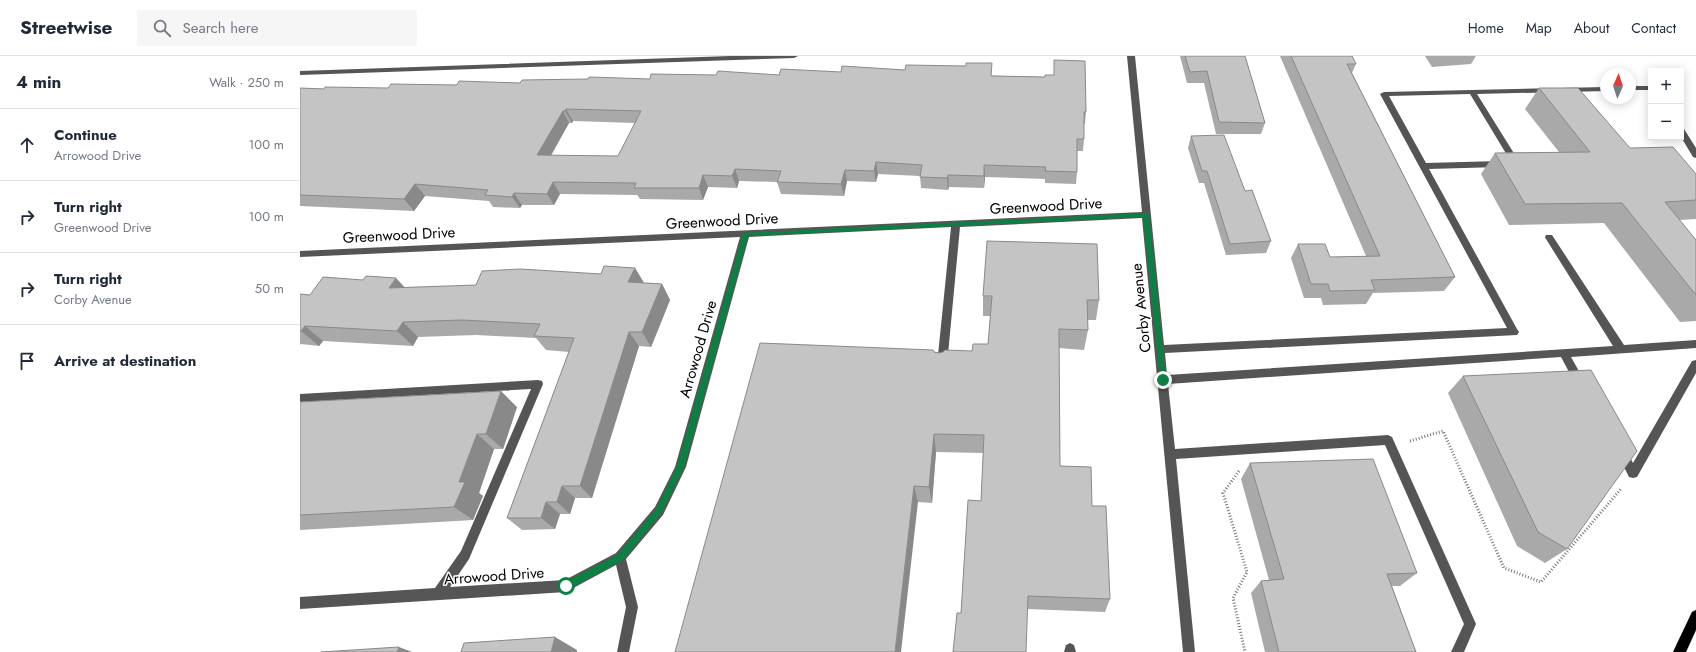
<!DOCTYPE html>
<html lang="en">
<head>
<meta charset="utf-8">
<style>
	body { margin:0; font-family:Jost,sans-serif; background:#f6f6f7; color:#1f2937 }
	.controls { position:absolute; right:12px; top:12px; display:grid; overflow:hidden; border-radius:0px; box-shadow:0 2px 10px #0003 }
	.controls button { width:36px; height:36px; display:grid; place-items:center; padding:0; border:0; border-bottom:1px solid #e0e1e3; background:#fff; color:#1f2937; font:20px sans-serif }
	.compass { position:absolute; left:1300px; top:12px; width:36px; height:36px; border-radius:50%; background:#fff; box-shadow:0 2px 10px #0003; rotate:3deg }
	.stop { position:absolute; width:12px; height:12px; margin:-9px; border:3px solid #0b8043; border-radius:50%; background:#fff }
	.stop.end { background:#0b8043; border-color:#fff; box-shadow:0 1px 4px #0008 }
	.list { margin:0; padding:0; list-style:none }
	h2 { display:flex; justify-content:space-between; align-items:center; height:52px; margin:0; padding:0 16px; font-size:17px }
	h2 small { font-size:13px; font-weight:400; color:#747a83 }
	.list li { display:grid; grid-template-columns:26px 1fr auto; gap:12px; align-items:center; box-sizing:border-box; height:72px; padding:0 16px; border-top:1px solid #e0e1e3 }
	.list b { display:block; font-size:15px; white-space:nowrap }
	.list p { margin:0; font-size:13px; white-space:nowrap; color:#747a83 }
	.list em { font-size:13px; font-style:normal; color:#747a83 }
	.icon { flex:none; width:22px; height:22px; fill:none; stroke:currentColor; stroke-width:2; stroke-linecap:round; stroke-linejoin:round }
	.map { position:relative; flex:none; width:1396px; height:596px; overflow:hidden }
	header { display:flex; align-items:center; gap:24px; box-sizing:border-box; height:56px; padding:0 20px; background:#fff; border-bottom:1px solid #e0e1e3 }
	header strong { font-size:19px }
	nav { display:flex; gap:22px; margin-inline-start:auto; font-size:14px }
	.search { width:280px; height:36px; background:#f6f6f7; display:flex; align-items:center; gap:10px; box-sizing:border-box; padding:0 14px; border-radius:0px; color:#747a83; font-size:15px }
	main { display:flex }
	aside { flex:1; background:#fff }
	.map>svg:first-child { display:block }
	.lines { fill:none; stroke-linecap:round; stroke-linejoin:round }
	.major-casing { stroke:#dbdbdb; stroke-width:1 }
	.path { stroke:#777; stroke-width:3; stroke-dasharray:1 2; stroke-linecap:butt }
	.minor { fill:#555; fill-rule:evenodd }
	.major { fill:#000; fill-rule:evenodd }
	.wall { fill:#a9a9a9; fill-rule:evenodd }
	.shaded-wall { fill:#898989 }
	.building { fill:#c4c4c4; stroke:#898989; fill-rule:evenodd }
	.route { fill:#0b8043 }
	.labels { text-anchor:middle; stroke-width:3; stroke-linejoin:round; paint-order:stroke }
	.street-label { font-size:15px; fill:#000; stroke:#fff }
</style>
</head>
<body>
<header>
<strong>Streetwise</strong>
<div class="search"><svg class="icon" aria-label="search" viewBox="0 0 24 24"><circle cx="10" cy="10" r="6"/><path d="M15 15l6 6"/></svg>Search here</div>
<nav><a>Home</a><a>Map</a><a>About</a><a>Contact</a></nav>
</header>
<main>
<aside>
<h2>4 min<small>Walk · 250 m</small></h2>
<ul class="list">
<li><svg class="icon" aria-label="ahead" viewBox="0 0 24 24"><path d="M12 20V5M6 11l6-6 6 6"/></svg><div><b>Continue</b><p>Arrowood Drive</p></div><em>100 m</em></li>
<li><svg class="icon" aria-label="right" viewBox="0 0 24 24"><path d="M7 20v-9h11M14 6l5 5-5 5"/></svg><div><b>Turn right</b><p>Greenwood Drive</p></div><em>100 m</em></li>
<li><svg class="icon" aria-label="right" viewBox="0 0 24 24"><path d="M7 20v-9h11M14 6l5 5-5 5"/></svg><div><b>Turn right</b><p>Corby Avenue</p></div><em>50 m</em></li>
<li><svg class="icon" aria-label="arrive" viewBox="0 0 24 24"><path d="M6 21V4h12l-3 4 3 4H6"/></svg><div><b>Arrive at destination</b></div></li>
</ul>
</aside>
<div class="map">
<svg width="1396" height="596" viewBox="0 0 1396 596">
	<rect width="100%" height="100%" fill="#fff"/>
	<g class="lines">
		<defs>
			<path id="major" d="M1396,554V574L1386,596H1373L1392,556Z"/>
		</defs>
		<use href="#major" class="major-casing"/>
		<path class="path" d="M1110,385L1143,375L1204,512L1241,526L1321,433
			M939,415L923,437L947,516L933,542L945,596"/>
		<path class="minor" d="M430,0H498L494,2L0,19V15Z
			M827,0H835L864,289L1207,272L1080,38L1084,36L1306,31V35L1177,38L1220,107L1216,110L1213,109L1170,38L1089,40L1126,107L1200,105L1204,108L1200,111L1129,113L1217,273L1219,276L1217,279L865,297L867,319L1313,290L1246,183L1245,181L1246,179H1252L1324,289L1396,284V292L1271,301L1285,326L1284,329L1280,330L1276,329L1261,301L868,328L875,393L1088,379L1092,381L1176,568L1164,596H1151L1164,568L1085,389L876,403L895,596H883L842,162L660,171L647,309L646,312L642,313L638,312L637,309L651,171L449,181L386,411L363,459L326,503L338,551L329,596H317L326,551L316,509L266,536L0,553V541L135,532L161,495L231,333L0,346V338L238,324L242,325L243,328L169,503L150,531L265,524L316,497L355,451L375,411L440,181L0,201V195L842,156Z
			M1330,30H1351V34H1330Z
			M1381,72L1384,73L1396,92V102L1393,101L1381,81Z
			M1396,304V317L1337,421L1333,422L1329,421L1317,397L1318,394L1322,392L1326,394L1333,407L1392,305Z
			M770,587L774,589L776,596H764L766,589Z"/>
		<use href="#major" class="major"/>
	</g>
	<path class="wall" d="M880,0H945L965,67L961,78H916L904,27H887Z
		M980,0H1052L1056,8L1052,17L1155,221L1144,235L1073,237L1066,248L1023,249L1021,242H1004L991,202L998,188L1030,201L1066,200Z
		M1125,0H1176L1171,8L1132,11Z
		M754,4L786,56L785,68H784V83L783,95H777V116L776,128L745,127V123L685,121L684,132L649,131L648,134L621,132L620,120L578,118L576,126L547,125L544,140L481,138L477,126L439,125L437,132L408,131L403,144L340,143L337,139L260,138L254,149H222L220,152L193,151L189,145L125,140L114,155L0,150V32L24,33L88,32L157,29L220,27L479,19L541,16L745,21L754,19ZM273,65L335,67L318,100H251L269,67H272Z
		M1239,32L1330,92L1396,118V163L1379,164L1396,184V265L1380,266L1304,167L1209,169L1181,118L1195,97L1259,96L1225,53Z
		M891,80L945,135L971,185L966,197L926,199L904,127H899L888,92Z
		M335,212L344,227L362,228L370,244L351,291L339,290L292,442H275L270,458H260L255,473L222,474L207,462L269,296L246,294L236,282L176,279L118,281L113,290L23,285L19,290L1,288L0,289V238L10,239L105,232L176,229L301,218Z
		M683,240L799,244L796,264H787L788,274L784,294L759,292L760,410L792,450L810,543L805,556L727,553L661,557L681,445L683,397L636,396L632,447L618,446L375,596L634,296L639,297L672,295L688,288L691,260H683Z
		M1163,320L1267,493L1245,507L1217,490L1148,337Z
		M0,346L217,351L203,393H194L179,437L183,440L173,464L0,474Z
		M950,407L1117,517L1100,530H1092L1116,596H965L951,537L961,525L969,524L941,423Z"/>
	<path class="shaded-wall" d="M266,53L273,65L272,67L265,55Z
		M263,55L269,67L244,111L237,99Z
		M576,106L578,118L576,126L574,115Z
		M684,109L685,121L684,132Z
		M435,113L439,125L437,132L432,120Z
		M545,114L547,125L544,140L541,128Z
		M403,119L408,131L403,144L399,132Z
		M648,119L649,131L648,134L647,122Z
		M253,126L260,138L254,149L247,138Z
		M115,128L125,140L114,155L104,143Z
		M214,137L222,149L220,152L212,141Z
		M335,212L344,227L328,226Z
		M96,222L110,237L89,232Z
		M362,228L370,244L351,291L342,276Z
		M103,266L118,281L113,290L97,275Z
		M5,270L23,285L19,290L1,275Z
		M329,276L339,290L292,442L280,430Z
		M201,335L217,351L203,393L186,378Z
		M177,378L194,393L179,437L183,440L173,464L154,451L159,426Z
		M634,378L636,396L632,447L629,431Z
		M262,430L275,442L270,458L257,446Z
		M614,430L618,446L601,596H595Z
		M246,446L260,458L255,473L241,462Z
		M255,581L277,594V596H251Z
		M99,591L112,596H97Z"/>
	<path class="building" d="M885,0H945L965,67L919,66L907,15L890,16Z
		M991,0H1052L1056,8H1047L1155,221L1071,224L1075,234L1030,235L1028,228H1011L998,188H1025L1030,201L1080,200Z
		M754,4L785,5L786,56H784V83H777V116L745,115L746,111L684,109V120L648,119L647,122L620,121L622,109L576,106L574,115L545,114L541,128L477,126L481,115L435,113L432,120L403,119L399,132H334L336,127L253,126L247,138L214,137L212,141L185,139L188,134L115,128L104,143L0,139V32L24,33L25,31L88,32L91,28L157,29L159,25L220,27L222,24L288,23L289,21L350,23L351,18L416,19L418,15L479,19L481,13L541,16L542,10L605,14L606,9L666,10V7H692L691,20L745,21V19H754ZM266,53L341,55L318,100L237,99L263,55H265Z
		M1239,32H1278L1330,92L1373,91L1396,118V144L1365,146L1396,184V239L1322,147L1225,148L1195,97L1290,96Z
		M924,79L945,135L952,134L971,185L930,188L907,115H902L891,80Z
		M687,185L797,188L799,244H787L788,274L759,273L760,410L791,411L792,450H806L810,543L728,540L726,596H653L657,557H661L668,444L681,445L684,379L634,378L629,431L614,430L595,596H375L460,287L633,294L634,296L639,297L643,296L645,294L672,295L673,288H688L692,240H683Z
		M304,210L335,212L328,226L362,228L342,276H329L280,430H262L257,446H246L241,462H207L274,282L234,280L240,268L162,264L103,266L97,275L5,270L1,275H0V238L10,239L23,221L63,224L66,220L96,222L89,232L176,229L182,215L221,213L301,218Z
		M1291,314L1337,395L1267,493L1238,476L1163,320Z
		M201,335L186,378H177L159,426H165L154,451L0,459V346Z
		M1073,403L1117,517L1087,518L1116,596H979L961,525L984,523L950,407Z
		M255,581L251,596H161L164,587Z
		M99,591L97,596H21Z"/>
	<path class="route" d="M846,157L849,159L866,324L863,327L860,324L843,161L448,180L384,411L361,457L323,504L269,533H263V527L317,499L356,453L377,410L443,177Z"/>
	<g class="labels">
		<g class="street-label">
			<text transform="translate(746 150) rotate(-3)" y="5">Greenwood Drive</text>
			<text transform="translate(422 165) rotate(-3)" y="5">Greenwood Drive</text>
			<text transform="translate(99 179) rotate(-3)" y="5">Greenwood Drive</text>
			<text transform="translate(841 252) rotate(-96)" y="5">Corby Avenue</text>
			<text transform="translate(398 293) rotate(-74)" y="5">Arrowood Drive</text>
			<text transform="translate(194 520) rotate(-4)" y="5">Arrowood Drive</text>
		</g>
	</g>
</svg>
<div class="controls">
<button>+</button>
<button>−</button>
</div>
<svg class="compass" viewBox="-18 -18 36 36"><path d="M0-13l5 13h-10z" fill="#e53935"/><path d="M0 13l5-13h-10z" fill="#747a83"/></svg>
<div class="stop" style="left:266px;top:530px"></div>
<div class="stop end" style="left:863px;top:324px"></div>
</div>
</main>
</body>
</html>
